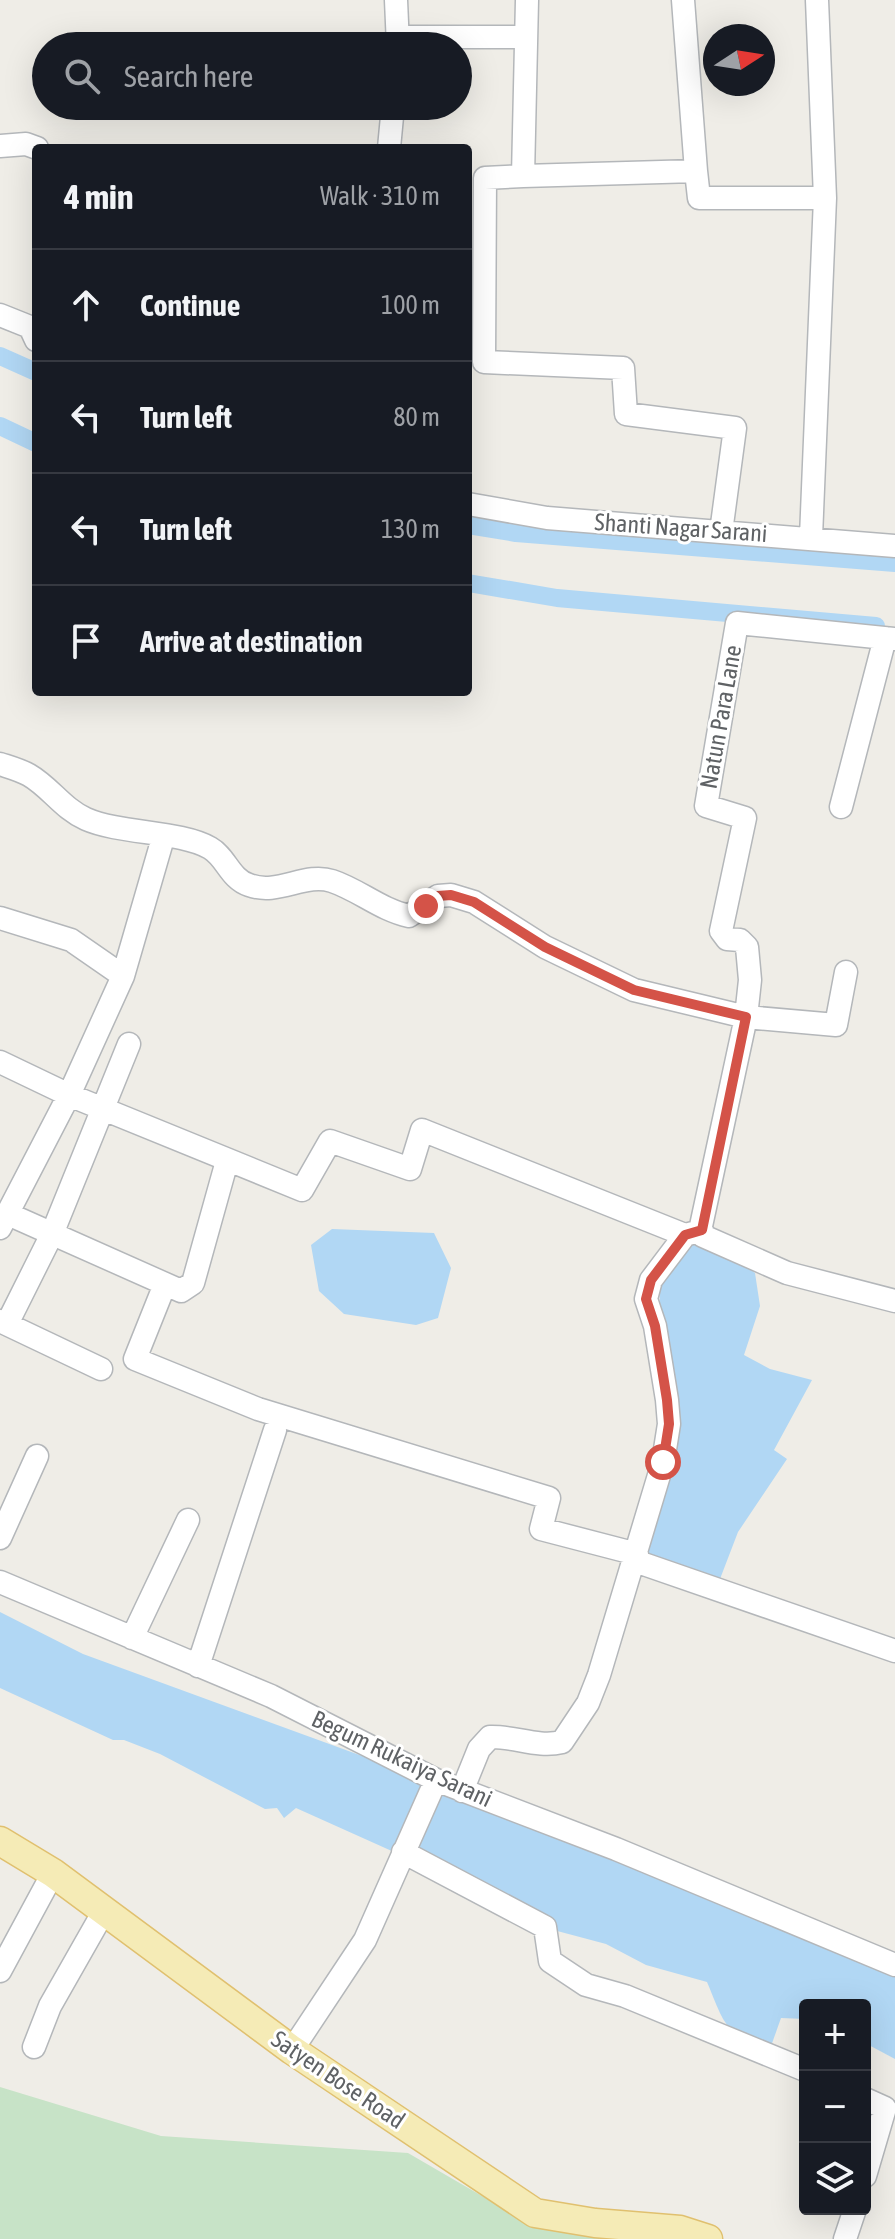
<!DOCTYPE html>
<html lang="en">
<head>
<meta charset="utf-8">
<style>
	body { margin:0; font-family:"Asap Condensed",sans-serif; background:#20242c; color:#f1f3f6 }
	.controls { position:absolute; right:24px; bottom:24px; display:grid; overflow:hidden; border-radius:8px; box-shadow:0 8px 32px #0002 }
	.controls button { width:72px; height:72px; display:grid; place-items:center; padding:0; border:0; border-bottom:2px solid #363941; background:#171b24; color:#f1f3f6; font:40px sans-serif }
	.compass { position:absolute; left:703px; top:24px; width:72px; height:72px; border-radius:50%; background:#171b24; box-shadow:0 8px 32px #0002; rotate:78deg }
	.stop { position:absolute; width:24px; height:24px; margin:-18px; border:6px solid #d45348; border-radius:50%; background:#fff }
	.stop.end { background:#d45348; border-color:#fff; box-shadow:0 2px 8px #0008 }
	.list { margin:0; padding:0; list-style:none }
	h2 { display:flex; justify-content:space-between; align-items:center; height:104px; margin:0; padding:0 32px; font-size:34px }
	h2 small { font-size:26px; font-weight:400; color:#9ea1a6 }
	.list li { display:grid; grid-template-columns:52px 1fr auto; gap:24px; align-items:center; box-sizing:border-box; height:112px; padding:0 32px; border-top:2px solid #363941 }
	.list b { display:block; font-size:30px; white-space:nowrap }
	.list em { font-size:26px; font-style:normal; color:#9ea1a6 }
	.icon { flex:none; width:44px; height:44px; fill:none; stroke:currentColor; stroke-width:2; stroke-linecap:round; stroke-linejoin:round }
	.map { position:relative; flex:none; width:895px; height:2239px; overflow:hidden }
	.search { position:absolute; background:#171b24; box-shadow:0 8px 32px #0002; left:32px; top:32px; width:440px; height:88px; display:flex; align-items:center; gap:20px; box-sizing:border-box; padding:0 28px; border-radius:44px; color:#9ea1a6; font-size:30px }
	.panel { position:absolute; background:#171b24; box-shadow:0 8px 32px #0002; left:32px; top:144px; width:440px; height:552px; border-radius:8px }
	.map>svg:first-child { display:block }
	.green { fill:#c7e3c7 }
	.water { fill:#b1d7f4 }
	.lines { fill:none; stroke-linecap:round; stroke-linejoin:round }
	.canal { stroke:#b1d7f4; stroke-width:18 }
	.minor-casing { stroke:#b4b7ba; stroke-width:25 }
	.major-casing { stroke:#e0c06f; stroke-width:31 }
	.minor { stroke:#fff; stroke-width:22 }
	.major { stroke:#f5ebb6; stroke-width:28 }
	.route { stroke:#d45348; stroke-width:10 }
	.labels { text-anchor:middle; stroke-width:6; stroke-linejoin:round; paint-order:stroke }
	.street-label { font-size:24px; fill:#5f6265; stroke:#fff }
</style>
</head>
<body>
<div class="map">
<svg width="895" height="2239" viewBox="0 0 895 2239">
	<rect width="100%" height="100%" fill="#efede7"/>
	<path class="green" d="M0,2087L161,2136L408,2153L530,2224L634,2239H0Z"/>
	<path class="water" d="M332,1229L434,1233L451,1268L438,1318L416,1325L344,1314L319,1291L311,1245Z
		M690,1241L742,1263L755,1273L760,1306L744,1355L770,1369L812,1380L774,1450L787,1459L738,1532L715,1592L640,1568L665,1491L662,1318C654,1278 668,1272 690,1241Z
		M0,1612L83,1654L428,1780L394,1852L296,1808L284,1818L277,1808L265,1809L160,1754L124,1740H113L0,1688Z
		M443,1790L895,1971V2059L865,2043V2005H805V2019L781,2018L770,2049C722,2030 726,2027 707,1982L646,1965L606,1944L546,1928L411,1861Z"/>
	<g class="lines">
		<path class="canal" d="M0,356L36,372
			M0,426L36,443
			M468,525L516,533L895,563
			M468,583L557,598L876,626"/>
		<defs>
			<path id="minor" d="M396,0L398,46
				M527,0L523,176L485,178L484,362L623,368L626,414L735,428L721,532
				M683,0L696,171
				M817,0L825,198
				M398,37H526
				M0,146L26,144L37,148
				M389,148L393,106
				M523,176L696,171L699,198H825L811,537
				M0,315L30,327L36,340
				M468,504L547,518L895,546
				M0,764C9,767 20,770 29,775C50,787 63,809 86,819C120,834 181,831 210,848C226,857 230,879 249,885C278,896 305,872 332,881C359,890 381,910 409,916L438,896L451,895L474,902L545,947L634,990L746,1017L701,1226L703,1236L787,1273L895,1301
				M841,807L885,638
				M0,918L71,940L123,976
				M846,972L836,1025L746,1017L750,980L747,947L740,940L727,939L721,931L745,818L706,806L737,623L895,639
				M0,1062L69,1095L302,1190L330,1141L410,1169L422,1130L685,1235
				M8,1214L181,1291L193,1283L227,1161
				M0,1228L69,1095L123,976L163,838
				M165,1284L135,1359L258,1409L549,1498L541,1529L637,1554
				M0,1321L101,1369
				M7,1324L52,1234L129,1044
				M0,1538L37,1456
				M635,1561L895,1651
				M0,1582L271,1696L436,1780L616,1849L895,1965
				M132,1638L188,1520
				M198,1666L275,1430
				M462,1791L479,1749L490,1737C515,1736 537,1748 562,1742L588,1703L599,1675L663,1462L669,1424L667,1400L655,1326L646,1299L651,1280L685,1235L696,1232
				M403,1852L545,1927L550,1961L586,1985L625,1996L805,2070
				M0,1971L53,1873
				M34,2047L50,2006L104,1911
				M292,2050L365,1940L436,1780
				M865,2099L885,2108L865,2176
				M845,2239L855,2209"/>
			<path id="major" d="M0,1841L53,1873L292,2050L535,2213L595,2223L680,2230L708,2239"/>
		</defs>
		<use href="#minor" class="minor-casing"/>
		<use href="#major" class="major-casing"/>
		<use href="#minor" class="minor"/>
		<use href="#major" class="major"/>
	</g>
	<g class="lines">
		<path class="route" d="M426,906L438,896L451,895L474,902L545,947L634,990L746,1017L702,1230L685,1235L651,1280L646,1299L655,1326L667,1400L669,1424L663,1462"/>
	</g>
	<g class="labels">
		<g class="street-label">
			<text transform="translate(681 528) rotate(4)" y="8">Shanti Nagar Sarani</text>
			<text transform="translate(721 717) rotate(-80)" y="8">Natun Para Lane</text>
			<text transform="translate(402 1759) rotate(25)" y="8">Begum Rukaiya Sarani</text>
			<text transform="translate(338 2080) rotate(34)" y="8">Satyen Bose Road</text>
		</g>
	</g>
</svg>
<div class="controls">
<button>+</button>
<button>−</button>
<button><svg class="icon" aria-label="layers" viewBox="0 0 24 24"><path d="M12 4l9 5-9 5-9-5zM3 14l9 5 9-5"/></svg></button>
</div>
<svg class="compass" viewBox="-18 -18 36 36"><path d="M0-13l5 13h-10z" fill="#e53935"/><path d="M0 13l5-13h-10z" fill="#9ea1a6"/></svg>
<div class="stop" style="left:663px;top:1462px"></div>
<div class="stop end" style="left:426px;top:906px"></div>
<div class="search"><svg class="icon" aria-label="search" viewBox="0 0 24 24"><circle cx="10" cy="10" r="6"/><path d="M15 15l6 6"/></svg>Search here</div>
<section class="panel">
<h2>4 min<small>Walk · 310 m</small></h2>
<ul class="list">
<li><svg class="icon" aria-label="ahead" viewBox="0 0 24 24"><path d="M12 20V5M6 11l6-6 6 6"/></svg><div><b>Continue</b></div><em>100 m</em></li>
<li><svg class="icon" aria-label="left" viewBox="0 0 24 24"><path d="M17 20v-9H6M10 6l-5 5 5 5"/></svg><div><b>Turn left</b></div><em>80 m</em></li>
<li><svg class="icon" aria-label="left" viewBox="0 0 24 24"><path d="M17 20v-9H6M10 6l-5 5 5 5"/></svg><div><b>Turn left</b></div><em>130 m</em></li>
<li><svg class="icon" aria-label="arrive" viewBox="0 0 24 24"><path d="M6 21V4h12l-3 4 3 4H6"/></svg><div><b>Arrive at destination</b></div></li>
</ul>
</section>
</div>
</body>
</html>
